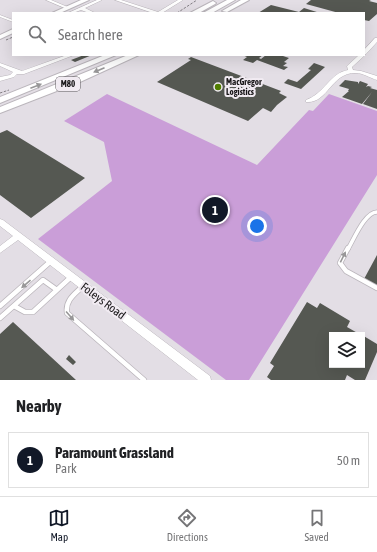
<!DOCTYPE html>
<html lang="en">
<head>
<meta charset="utf-8">
<style>
	body { margin:0; font-family:"Asap Condensed",sans-serif; background:#f6f6f6; color:#202124 }
	.controls { position:absolute; right:12px; bottom:12px; display:grid; overflow:hidden; border-radius:0px; box-shadow:0 4px 16px #0002 }
	.controls button { width:36px; height:36px; display:grid; place-items:center; padding:0; border:0; border-bottom:1px solid #e0e0e0; background:#fff; color:#202124; font:20px sans-serif }
	.you { position:absolute; left:257px; top:226px; width:14px; height:14px; margin:-10px; border:3px solid #fff; border-radius:50%; background:#1a73e8; box-shadow:0 0 0 6px #1a73e833 }
	.badge { display:grid; place-items:center; width:26px; height:26px; border-radius:50%; background:#111827; color:#fff; font-size:13px; font-weight:700 }
	.pin { position:absolute; translate:-50% -50%; border:2px solid #fff; box-shadow:0 1px 4px #0006 }
	.list { margin:0; padding:0; list-style:none }
	h2 { display:flex; justify-content:space-between; align-items:center; height:52px; margin:0; padding:0 16px; font-size:17px }
	h2 small { font-size:13px; font-weight:400; color:#757577 }
	.list li { display:grid; grid-template-columns:26px 1fr auto; gap:12px; align-items:center; box-sizing:border-box; height:56px; margin:0 8px 8px; padding:0 8px; border:1px solid #e0e0e0; border-radius:0px }
	.list b { display:block; font-size:15px; white-space:nowrap }
	.list p { margin:0; font-size:13px; white-space:nowrap; color:#757577 }
	.list em { font-size:13px; font-style:normal; color:#757577 }
	.icon { flex:none; width:22px; height:22px; fill:none; stroke:currentColor; stroke-width:2; stroke-linecap:round; stroke-linejoin:round }
	.map { position:relative; flex:none; width:377px; height:380px; overflow:hidden }
	.search { position:absolute; background:#fff; box-shadow:0 4px 16px #0002; left:12px; right:12px; top:12px; height:44px; display:flex; align-items:center; gap:10px; box-sizing:border-box; padding:0 14px; border-radius:0px; color:#757577; font-size:15px }
	.sheet { height:116px; background:#fff }
	nav { display:flex; justify-content:space-around; align-items:center; box-sizing:border-box; height:56px; border-top:1px solid #e0e0e0; background:#fff; font-size:11px; color:#757577 }
	nav a { display:grid; justify-items:center; gap:2px }
	nav .on { color:#111827 }
	.map>svg:first-child { display:block }
	.green { fill:#ca9ed8 }
	.building { fill:#555852 }
	.lines { fill:none; stroke-linecap:round; stroke-linejoin:round }
	.lane-far1-casing { stroke:#bbb6bc; stroke-width:5 }
	.lane-casing { stroke:#bbb6bc; stroke-width:6 }
	.street-casing { stroke:#bbb6bc; stroke-width:1 }
	.secondary-casing { stroke:#bbb6bc; stroke-width:2 }
	.highway-casing { stroke:#bbb6bc; stroke-width:2 }
	.path { stroke:#837f84; stroke-width:1; stroke-dasharray:2.5 1.5; stroke-linecap:butt }
	.lane-far1 { stroke:#fff; stroke-width:3.5 }
	.lane { stroke:#fff; stroke-width:4.5 }
	.street { fill:#fff; fill-rule:evenodd }
	.secondary { fill:#fff; fill-rule:evenodd }
	.highway { fill:#fff; fill-rule:evenodd }
	.oneway { fill:#989798 }
	.poi-dot { fill:#507d01; stroke:#f1ebf2; stroke-width:1.5 }
	.labels { text-anchor:middle; stroke-width:4; stroke-linejoin:round; paint-order:stroke }
	.far-poi-label { font-size:9px; font-weight:bold; fill:#191719; stroke:#f1ebf2; text-anchor:start }
	.shield { fill:#f1ebf2; stroke:#5a575a; stroke-width:1 }
	.shield-label { font-size:9px; font-weight:bold; fill:#191719 }
	.near-street-label { font-size:12px; fill:#191719; stroke:#f1ebf2 }
</style>
</head>
<body>
<div class="map">
<svg width="377" height="380" viewBox="0 0 377 380">
	<rect width="100%" height="100%" fill="#e3dee5"/>
	<path class="green" d="M107,94L257,165L309,110L313,111L329,94L377,111V175L249,380H226L38,239L112,181L104,142L64,121Z"/>
	<path class="building" d="M311,0H371L369,1L377,3V14L369,21L364,20V13H339L306,4Z
		M271,5L299,12L304,8L320,13H258Z
		M84,55H92L75,62L71,60Z
		M242,55H263L259,58L261,59L266,55H280L289,58L284,62L287,63L283,66L288,67L284,70L257,60L253,63L243,60L247,57Z
		M191,57L281,91L279,93L287,97L277,105L271,112L263,108L248,121L157,82L191,60L188,59Z
		M314,63L325,67L301,89L284,83L288,79L297,82L311,70L308,69Z
		M345,80L358,82V84L360,81L368,84L366,87L368,86L372,87L370,88L377,90V109L363,104L372,92L362,104L342,97L349,91H348L349,89L339,86Z
		M7,130L85,178L31,218L0,195V133Z
		M377,255V286L364,279Z
		M307,302L317,308L320,303L350,321L347,327L361,335H332V365H362V335L377,344V352L365,380H355L347,375L345,380H271L267,377L274,366L270,363Z
		M13,322L76,380H0V334Z
		M69,355L76,362L73,365L66,359Z"/>
	<g class="lines">
		<defs>
			<path id="lane-far1" d="M348,249C354,239 365,212 377,212"/>
			<path id="lane" d="M348,248L340,263L346,271L377,288
				M83,286C75,294 65,300 67,313L144,380
				M0,306L51,261
				M14,306L25,312H33L71,277
				M0,318L43,280L57,290"/>
			<path id="street" d="M46,0H51L70,8L67,9Z
				M97,0H102L85,8L95,13H89L81,10L73,13H68Z
				M115,0H121L158,12L178,0H183L162,13H153Z
				M0,15L13,20V22L0,17Z
				M375,38H377V42L366,54H364V50Z
				M364,54V56L352,67L353,70L361,71L377,76V80C370,78 363,73 356,73C331,72 328,104 306,102V100C324,94 330,73 348,70L347,66L359,55Z
				M67,55H74L24,74H17L14,77L0,81V77L10,75L13,72L0,66V63L22,71Z
				M0,219L3,220L210,376L211,380H198L18,240L0,253V246L13,236L0,226Z"/>
			<path id="secondary" d="M81,0H89L60,13H52Z
				M13,29V33L0,39V35Z"/>
			<path id="highway" d="M227,0H235L212,13H203Z
				M241,0H249L227,12L222,11Z
				M213,1L216,3L215,4L199,13H190Z
				M105,55H116L0,103V97Z
				M128,55H139L80,82L0,113V107Z"/>
		</defs>
		<use href="#lane-far1" class="lane-far1-casing"/>
		<use href="#lane" class="lane-casing"/>
		<use href="#street" class="street-casing"/>
		<use href="#secondary" class="secondary-casing"/>
		<use href="#highway" class="highway-casing"/>
		<path class="path" d="M177,13L197,0
			M6,40L13,37
			M0,93L9,90"/>
		<use href="#lane-far1" class="lane-far1"/>
		<use href="#lane" class="lane"/>
		<use href="#street" class="street"/>
		<use href="#secondary" class="secondary"/>
		<use href="#highway" class="highway"/>
	</g>
	<defs><path id="oneway-solid" d="M-6-.8H1V-3.2L6.5 0L1 3.2V.8H-6Z"/></defs>
	<g class="oneway">
		<use href="#oneway-solid" transform="translate(99 70) rotate(157)"/>
		<use href="#oneway-solid" transform="translate(36 86) rotate(-21)"/>
		<use href="#oneway-solid" transform="translate(343 257) rotate(-64)"/>
		<use href="#oneway-solid" transform="translate(26 284) rotate(139)"/>
		<use href="#oneway-solid" transform="translate(70 316) rotate(49)"/>
	</g>
	<circle class="poi-dot" cx="218" cy="87" r="4"/>
	<g class="labels">
		<g class="far-poi-label">
			<text x="226" y="85">MacGregor<tspan x="226" dy="10">Logistics</tspan></text>
		</g>
		<rect class="shield" x="56" y="77" width="24" height="14" rx="3"/>
		<g class="shield-label">
			<text x="68" y="87">M80</text>
		</g>
		<g class="near-street-label">
			<text transform="translate(103 301) rotate(37)" y="4">Foleys Road</text>
		</g>
	</g>
</svg>
<div class="controls">
<button><svg class="icon" aria-label="layers" viewBox="0 0 24 24"><path d="M12 4l9 5-9 5-9-5zM3 14l9 5 9-5"/></svg></button>
</div>
<div class="you"></div>
<div class="pin badge" style="left:215px;top:210px">1</div>
<div class="search"><svg class="icon" aria-label="search" viewBox="0 0 24 24"><circle cx="10" cy="10" r="6"/><path d="M15 15l6 6"/></svg>Search here</div>
</div>
<section class="sheet">
<h2>Nearby<small></small></h2>
<ul class="list">
<li><span class="badge">1</span><div><b>Paramount Grassland</b><p>Park</p></div><em>50 m</em></li>
</ul>
</section>
<nav>
<a class="on"><svg class="icon" aria-label="map" viewBox="0 0 24 24"><path d="M3 6l6-2 6 2 6-2v14l-6 2-6-2-6 2zM9 4v14M15 6v14"/></svg>Map</a>
<a><svg class="icon" aria-label="directions" viewBox="0 0 24 24"><path d="M12 3l9 9-9 9-9-9zM9 14v-3h6M13 9l2 2-2 2"/></svg>Directions</a>
<a><svg class="icon" aria-label="saved" viewBox="0 0 24 24"><path d="M7 4h10v16l-5-4-5 4z"/></svg>Saved</a>
</nav>
</body>
</html>
